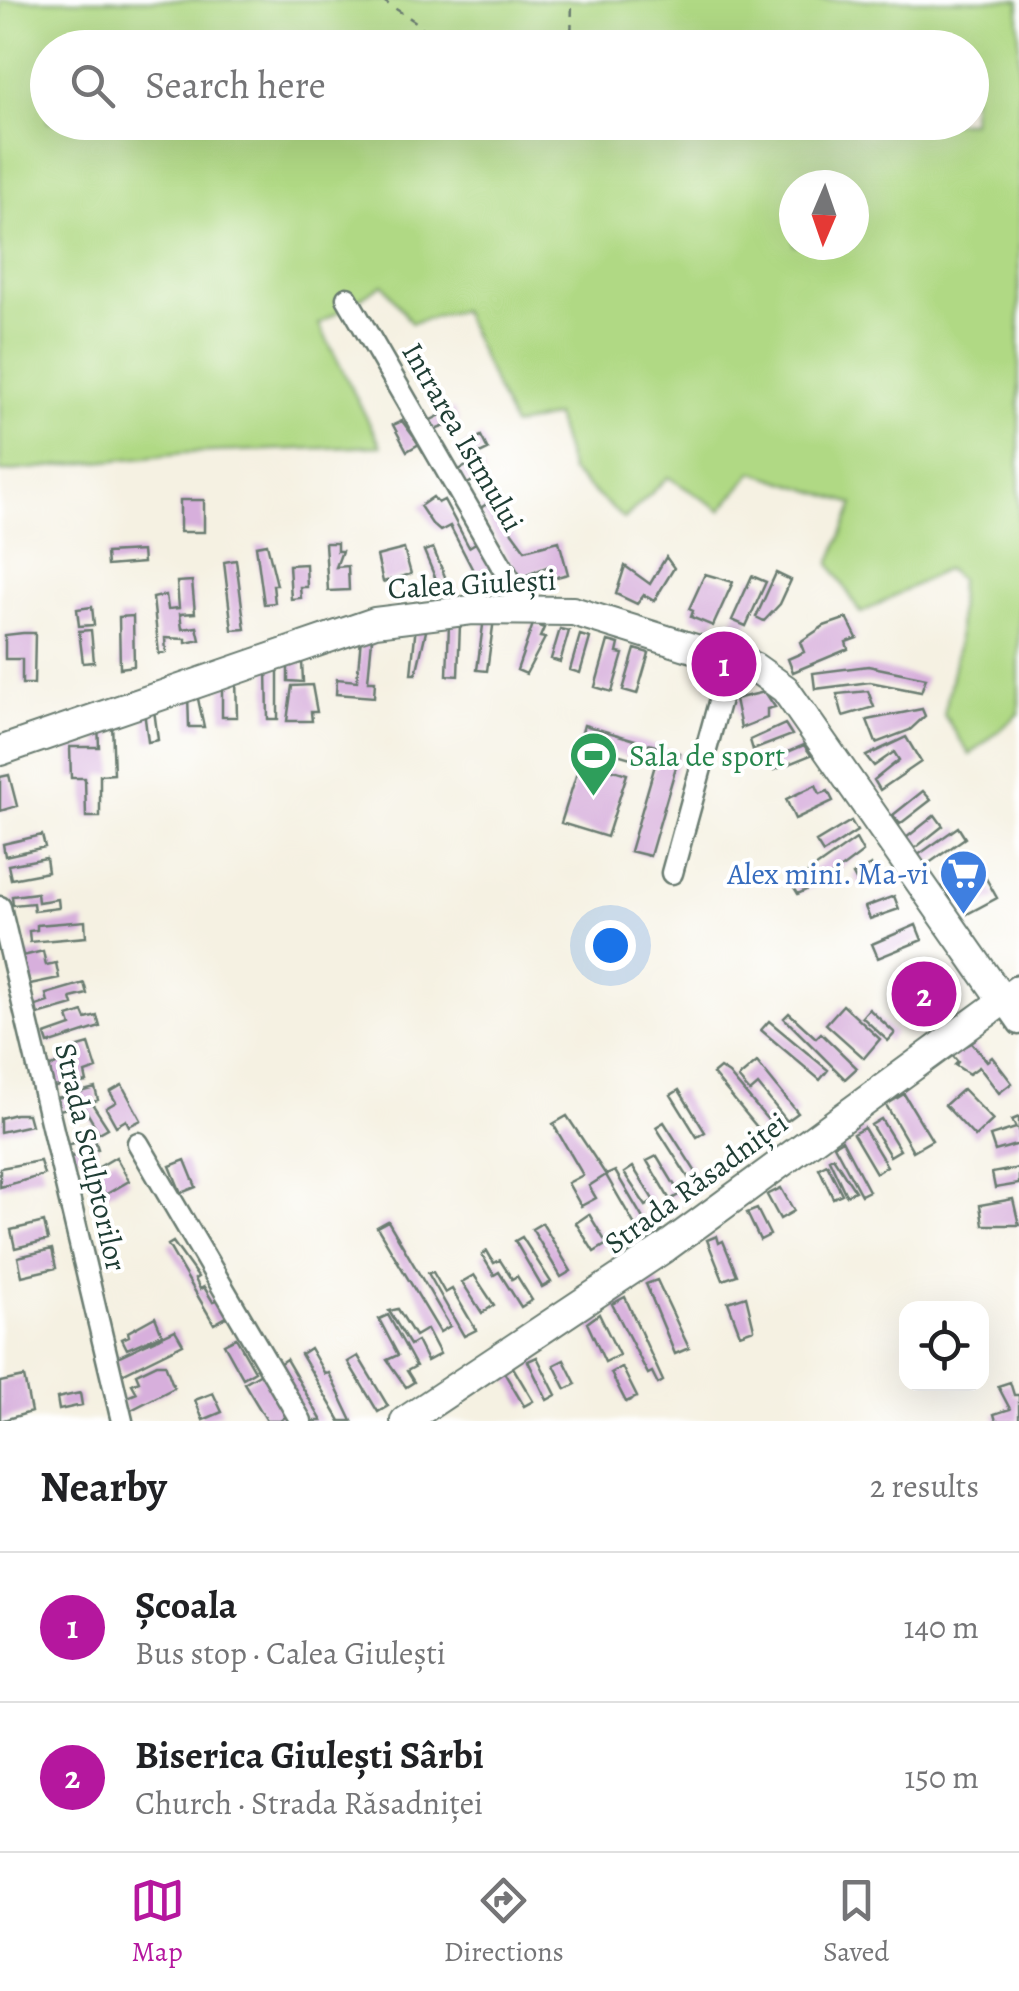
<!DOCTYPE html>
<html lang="en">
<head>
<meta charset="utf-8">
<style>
	body { margin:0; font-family:Alegreya,serif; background:#f2f2f2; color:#202124 }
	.controls { position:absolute; right:30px; bottom:30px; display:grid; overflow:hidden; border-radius:20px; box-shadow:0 10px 40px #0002 }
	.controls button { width:90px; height:90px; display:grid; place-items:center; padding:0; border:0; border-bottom:2px solid #e0e0e0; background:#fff; color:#202124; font:50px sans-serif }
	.compass { position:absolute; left:779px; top:170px; width:90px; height:90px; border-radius:50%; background:#fff; box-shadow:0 10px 40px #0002; rotate:182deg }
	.you { position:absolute; left:610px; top:945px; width:35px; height:35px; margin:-25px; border:8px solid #fff; border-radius:50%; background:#1a73e8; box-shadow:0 0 0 15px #1a73e833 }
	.badge { display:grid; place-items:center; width:65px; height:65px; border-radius:50%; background:#b5179e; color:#fff; font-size:32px; font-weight:700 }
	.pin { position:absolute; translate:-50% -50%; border:5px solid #fff; box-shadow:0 2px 10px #0006 }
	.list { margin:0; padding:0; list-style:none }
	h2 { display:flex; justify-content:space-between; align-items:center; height:130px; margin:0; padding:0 40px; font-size:42px }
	h2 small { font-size:32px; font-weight:400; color:#757577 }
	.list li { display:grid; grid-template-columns:65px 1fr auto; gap:30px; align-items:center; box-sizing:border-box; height:150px; padding:0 40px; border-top:2px solid #e0e0e0 }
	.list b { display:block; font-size:38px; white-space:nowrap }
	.list p { margin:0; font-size:32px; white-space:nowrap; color:#757577 }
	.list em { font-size:32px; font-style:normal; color:#757577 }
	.icon { flex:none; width:55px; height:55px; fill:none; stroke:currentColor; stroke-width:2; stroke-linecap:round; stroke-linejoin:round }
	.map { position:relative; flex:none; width:1019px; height:1421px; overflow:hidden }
	.search { position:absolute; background:#fff; box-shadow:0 10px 40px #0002; left:30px; right:30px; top:30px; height:110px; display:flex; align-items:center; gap:25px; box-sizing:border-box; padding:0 35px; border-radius:55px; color:#757577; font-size:38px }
	.sheet { height:430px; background:#fff }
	nav { display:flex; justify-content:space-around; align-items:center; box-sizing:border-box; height:140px; border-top:2px solid #e0e0e0; background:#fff; font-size:28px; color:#757577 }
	nav a { display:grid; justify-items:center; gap:5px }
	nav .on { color:#b5179e }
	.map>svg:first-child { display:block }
	.grass { fill:#b0d984; stroke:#688b5c; stroke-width:2.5; fill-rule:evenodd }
	.building { fill:#d7afdc }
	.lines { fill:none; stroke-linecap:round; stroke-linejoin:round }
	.minor-casing { stroke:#6a7c71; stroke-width:25 }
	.major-casing { stroke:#6a7c71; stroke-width:32 }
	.path { stroke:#6a7c71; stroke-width:2.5; stroke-dasharray:8 8; stroke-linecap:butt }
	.minor { stroke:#fff; stroke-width:20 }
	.major { stroke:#fff; stroke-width:28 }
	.labels { text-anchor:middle; stroke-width:8; stroke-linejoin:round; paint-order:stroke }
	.street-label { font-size:30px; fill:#1f3d34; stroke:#fff }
	.leisure-label { font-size:30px; fill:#27864d; stroke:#fff; text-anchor:start }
	.shop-label { font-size:30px; fill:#366cbe; stroke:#fff; text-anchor:end }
</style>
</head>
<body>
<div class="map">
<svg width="1019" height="1421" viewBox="0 0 1019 1421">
	<rect width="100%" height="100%" fill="#fff"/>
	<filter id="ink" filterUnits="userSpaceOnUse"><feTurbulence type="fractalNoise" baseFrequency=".01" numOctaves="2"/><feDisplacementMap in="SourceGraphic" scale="20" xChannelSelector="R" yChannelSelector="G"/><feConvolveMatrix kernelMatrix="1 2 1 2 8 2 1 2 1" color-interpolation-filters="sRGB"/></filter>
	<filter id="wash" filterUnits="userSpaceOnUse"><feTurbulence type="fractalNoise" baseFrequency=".0048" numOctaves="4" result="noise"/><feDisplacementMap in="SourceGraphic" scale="40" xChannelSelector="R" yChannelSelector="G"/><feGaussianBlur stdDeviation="2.25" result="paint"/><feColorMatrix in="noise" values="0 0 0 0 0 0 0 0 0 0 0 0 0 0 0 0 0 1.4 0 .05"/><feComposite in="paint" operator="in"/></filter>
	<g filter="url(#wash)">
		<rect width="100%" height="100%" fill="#f5f1e2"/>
		<path class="grass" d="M0,0H1019V714L970,755L944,715L958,646L959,579L946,569L861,613L830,564L854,504L753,472L721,510L668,477L624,519L571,472L555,416L513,426L461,310L411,323L383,284L319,324L381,446L184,453L0,472ZM48,48H972V122H48ZM794,185H854V245H794Z"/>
		<g id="blocks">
			<path class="building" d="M453,409L459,421L432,431L427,422Z
				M402,421L419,444L407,451L393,425Z
				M481,436L488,450L469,459L462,446Z
				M478,460L486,474L465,485L457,471Z
				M433,497L438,503L444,500L469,547L479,541L493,567L476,576L450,526L440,531L432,524L420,506Z
				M180,500H204V532H180Z
				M490,502L525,550L559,541L568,574L553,578L549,566L520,578L479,509Z
				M325,543H337V551H342L336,567L348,566L349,590L328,591Z
				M267,544L277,585H273L275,603L264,604L256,546Z
				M433,548L446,579L437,582L424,551Z
				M404,549L411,574L383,582L377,556Z
				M142,551L143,563L107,566L106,553Z
				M666,557L674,568L654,601L644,595L637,604L616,594L625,566L650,584Z
				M236,560L245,629L232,630L224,562Z
				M306,564L307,587H300L301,598L291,599L289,565Z
				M776,573L791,580L780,604L764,621L756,617Z
				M705,574L733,582L713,626L691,617L693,611L689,609Z
				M752,576L766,582L746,626L732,620Z
				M192,581L195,613L180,614L182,629L197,627L200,640L186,643V639L165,638L166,652L159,654L153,598L166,595L168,609L179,608L177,582Z
				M92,607L94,625L79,626L77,609Z
				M133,616L134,666L120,668L119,617Z
				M484,618L494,619L487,671L477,670Z
				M847,618L857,638L846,642L848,649L793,672L788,659L804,652L800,642L824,626Z
				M449,624H460L458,676L447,675Z
				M533,624L544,628L540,637L545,638L526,674L517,670Z
				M416,625L427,627L416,674H411Z
				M560,629L569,631L560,662L551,659Z
				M91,630L94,662L83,663L79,631Z
				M23,633H35L34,684H22V659H5V635Z
				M580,635L590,638L580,673L570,670Z
				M361,638L372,639L368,681H375L374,697L336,694L337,679L357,681Z
				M608,641L619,644L617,653L623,654L612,692L595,687Z
				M635,649L649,653L637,694L623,690Z
				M302,661L303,682L288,681V663Z
				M868,666L926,678L921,692L870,682L815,689L813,673Z
				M267,668H278V719H268Z
				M236,679L237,717H222V688Z
				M312,685L317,712H311L312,721H287L292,686Z
				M868,691L874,707L843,716L837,694Z
				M765,692L775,707L767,709V718L741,728L735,699Z
				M188,694H197L204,727H189Z
				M922,709L925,716L910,730L876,743L867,720Z
				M154,710L158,740L148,742L144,711Z
				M98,723H112L114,774L100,775V817H86L85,778H71L70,747H99Z
				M785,724L792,735L753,750L750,740Z
				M584,725L680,753L650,856L630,851L655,765L579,743Z
				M906,737L921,762L880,790L874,780L899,760L894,752L874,766L866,756Z
				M804,745L811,755L774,770L769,760Z
				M581,760L627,774L607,837L561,823Z
				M9,775L17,806L0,811V777Z
				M816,785L820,794L828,791L833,801L795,819L786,799Z
				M923,791L931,800L900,824L893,815Z
				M935,815L943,826L914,849L906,838Z
				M851,821L857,831L823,853L816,842Z
				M958,827L965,838L925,866L918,855Z
				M42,835L45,847L5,856L3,844Z
				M856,839L863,852L823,882L798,894L792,884Z
				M46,858L48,872L11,879L8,865Z
				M871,865L877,876L859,886L853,875Z
				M964,871L970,883L984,875L997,898L967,914L948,881Z
				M37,893L38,902L58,899L59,908L34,911L33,903L13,905L12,896Z
				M894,896L899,909L870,919L865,907Z
				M85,921L86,937L30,942L29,931L37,930V925Z
				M916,925L922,940L878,958L872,944Z
				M43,951L46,965L56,963L59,978L30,984L23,956Z
				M949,974L955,985L930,1000L928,1009L907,1006L910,988H924Z
				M84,983L87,994L71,998L73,1005L38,1015L36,1006L48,1002L46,994Z
				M843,1005L880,1039L864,1058L826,1024Z
				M869,1009L895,1033L888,1041L862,1017Z
				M83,1012L86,1019L97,1016L100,1027L48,1044L45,1035L71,1026L68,1017Z
				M789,1013L816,1038L821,1033L857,1068L845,1079L784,1018Z
				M769,1021L828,1070L820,1080L761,1030Z
				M972,1043L987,1061L992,1057L1012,1083L999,1093L979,1067L969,1074L955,1065L958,1062L951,1054Z
				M89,1044L97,1069L85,1073L87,1082L54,1087L49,1068L74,1054L72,1049Z
				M757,1062L798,1113L787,1121L758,1085L750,1092L738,1078Z
				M720,1068L729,1074L778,1132L767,1139L713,1074Z
				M122,1085L141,1120L129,1126L126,1120L116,1126L106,1108L116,1102L110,1092Z
				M95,1088L98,1100L91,1102L108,1128L99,1133L82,1104L56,1111L53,1099Z
				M963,1089L993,1120L975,1137L945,1105Z
				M679,1090L705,1132L697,1137L671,1095Z
				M904,1094L932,1140L913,1151L886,1105Z
				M15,1114H28L31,1125L0,1132V1118Z
				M567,1116L606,1175L589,1186L596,1198L581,1206L568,1183L583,1175L553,1124Z
				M1019,1117V1144L995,1151L990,1136L1016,1128L1012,1120Z
				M881,1119L900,1150L890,1156L871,1125Z
				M664,1122L699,1177L691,1182L656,1127Z
				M91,1128L98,1149L71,1157L67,1145L84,1140L81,1131Z
				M864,1128L887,1166L876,1173L853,1134Z
				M842,1140L869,1191L861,1195L834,1145Z
				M657,1156L680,1194L670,1200L647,1161Z
				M116,1157L129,1181L105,1195L94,1170Z
				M833,1157L855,1191L846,1195L829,1159Z
				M185,1160L196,1187L181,1193L170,1166Z
				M40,1161L44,1175L0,1187V1168Z
				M827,1164L842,1194L833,1198L819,1168Z
				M633,1167L654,1201L646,1206L624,1173Z
				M1019,1168V1184L995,1188L992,1173Z
				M615,1171L645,1222L636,1227L606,1175Z
				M781,1188L794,1211L780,1219L767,1195Z
				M1013,1199L1019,1225H983L980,1205Z
				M757,1209L770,1235L760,1240L747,1213Z
				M589,1214L607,1244L594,1252L576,1223Z
				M388,1221L450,1326L440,1332L377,1227Z
				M44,1222L48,1240L15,1248L11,1230Z
				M542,1223L571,1271L561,1277L532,1229Z
				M717,1236L719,1243L723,1241L737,1275L723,1280L707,1240Z
				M522,1237L551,1282L542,1287L515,1241Z
				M173,1242L198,1277L195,1279L200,1289L204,1287L213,1302L218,1299L228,1316L214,1324L168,1245Z
				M52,1249L56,1268L22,1276L18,1257Z
				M487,1251L494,1263L500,1260L512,1279L517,1276L532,1300L521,1307L499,1272L494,1275L482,1255Z
				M433,1272L445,1293L452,1289L476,1330L464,1336L428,1273Z
				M474,1275L494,1305L482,1313L462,1282Z
				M657,1280L689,1348L675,1354L646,1284Z
				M746,1296L754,1329L740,1334L728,1302Z
				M625,1297L663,1381L658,1384L652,1372L648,1374L612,1304Z
				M398,1309L415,1336L427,1329L440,1354L427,1361L417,1341L410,1345L389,1311Z
				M599,1314L619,1355L605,1362L587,1323Z
				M388,1315L416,1366L407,1371L414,1382L406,1387L387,1360L398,1355L379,1319Z
				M155,1317L162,1334L127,1349L122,1339L129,1336L128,1332Z
				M175,1330L183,1344L122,1374L115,1358Z
				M236,1338L255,1371L243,1378L224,1344Z
				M310,1348L325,1374L329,1373L352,1421H340L301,1354Z
				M358,1356L388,1406L378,1412L348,1362Z
				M537,1357L556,1395L547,1400L528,1361Z
				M286,1359L322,1421H308L276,1366Z
				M564,1360L576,1384L566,1389L554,1365Z
				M157,1364H165L174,1388L127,1412L122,1399L137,1393L132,1384L139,1381L136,1374Z
				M511,1364L533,1401L524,1406L502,1369Z
				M622,1367L637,1397L626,1402L611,1373Z
				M263,1372L289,1414L280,1421H267L244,1383Z
				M24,1377L31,1412L0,1421V1382Z
				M1010,1382L1014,1395H1019V1421H996L994,1414L1010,1409L998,1386Z
				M80,1393L82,1405L59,1410L57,1398Z
				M213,1393L222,1412L203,1420L195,1400Z"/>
		</g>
	</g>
	<g filter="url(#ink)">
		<use href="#blocks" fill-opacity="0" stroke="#6a7c71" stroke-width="2.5"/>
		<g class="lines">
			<defs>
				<path id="minor" d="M347,298L526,608
					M672,873L731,659
					M0,907L122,1421
					M1003,1001L1019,1024
					M138,1143L301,1421"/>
				<path id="major" d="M0,751L375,622L472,610L573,611L754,667L785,689L1003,1001
					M405,1421L666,1247L1019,989"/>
			</defs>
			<use href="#minor" class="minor-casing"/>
			<use href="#major" class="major-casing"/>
			<path class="path" d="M382,0L419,24L440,48
				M571,48L572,0
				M498,122L513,136L537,135L550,122"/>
			<use href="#minor" class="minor"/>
			<use href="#major" class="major"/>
		</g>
	</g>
	<defs>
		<symbol id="stadium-pin" viewBox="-11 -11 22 30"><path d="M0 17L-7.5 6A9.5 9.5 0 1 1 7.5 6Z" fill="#2e9e5b" stroke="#fff"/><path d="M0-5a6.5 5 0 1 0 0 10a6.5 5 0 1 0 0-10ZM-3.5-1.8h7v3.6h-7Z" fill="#fff"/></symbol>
		<symbol id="supermarket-pin" viewBox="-11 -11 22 30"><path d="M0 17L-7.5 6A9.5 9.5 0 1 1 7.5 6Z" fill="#3f7fe0" stroke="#fff"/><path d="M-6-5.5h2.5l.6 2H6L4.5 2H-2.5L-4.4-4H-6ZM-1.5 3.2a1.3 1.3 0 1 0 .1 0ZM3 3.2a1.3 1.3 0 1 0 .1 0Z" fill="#fff"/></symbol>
	</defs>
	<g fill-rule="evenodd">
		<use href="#stadium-pin" x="566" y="728" width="55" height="75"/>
		<use href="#supermarket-pin" x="936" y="846" width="55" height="75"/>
	</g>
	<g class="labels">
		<g class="street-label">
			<text transform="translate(463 437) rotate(60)" y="10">Intrarea Istmului</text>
			<text transform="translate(472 584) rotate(-3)" y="10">Calea Giulești</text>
			<text transform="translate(91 1157) rotate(77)" y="10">Strada Sculptorilor</text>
			<text transform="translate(696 1183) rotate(-36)" y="10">Strada Răsadniței</text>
		</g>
		<g class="leisure-label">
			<text x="629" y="766">Sala de sport</text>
		</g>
		<g class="shop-label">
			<text x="929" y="884">Alex mini. Ma-vi</text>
		</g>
	</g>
</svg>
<div class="controls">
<button><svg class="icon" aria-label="locate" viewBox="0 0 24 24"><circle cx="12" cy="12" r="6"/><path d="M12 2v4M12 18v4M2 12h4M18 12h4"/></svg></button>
</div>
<svg class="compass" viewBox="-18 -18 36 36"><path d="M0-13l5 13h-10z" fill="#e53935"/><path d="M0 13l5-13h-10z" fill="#757577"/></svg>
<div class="you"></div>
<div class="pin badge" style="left:724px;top:664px">1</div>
<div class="pin badge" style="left:924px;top:994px">2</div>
<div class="search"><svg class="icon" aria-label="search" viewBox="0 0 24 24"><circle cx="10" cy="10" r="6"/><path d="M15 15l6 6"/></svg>Search here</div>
</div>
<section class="sheet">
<h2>Nearby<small>2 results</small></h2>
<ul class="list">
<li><span class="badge">1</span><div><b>Școala</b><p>Bus stop · Calea Giulești</p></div><em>140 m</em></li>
<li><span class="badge">2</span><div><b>Biserica Giulești Sârbi</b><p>Church · Strada Răsadniței</p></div><em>150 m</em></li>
</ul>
</section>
<nav>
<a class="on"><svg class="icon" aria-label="map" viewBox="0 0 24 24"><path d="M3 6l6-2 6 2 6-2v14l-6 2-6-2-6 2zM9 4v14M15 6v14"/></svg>Map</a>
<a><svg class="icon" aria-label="directions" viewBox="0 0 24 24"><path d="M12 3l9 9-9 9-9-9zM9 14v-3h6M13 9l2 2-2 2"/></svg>Directions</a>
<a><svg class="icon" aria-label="saved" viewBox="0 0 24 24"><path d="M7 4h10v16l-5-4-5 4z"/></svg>Saved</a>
</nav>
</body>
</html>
